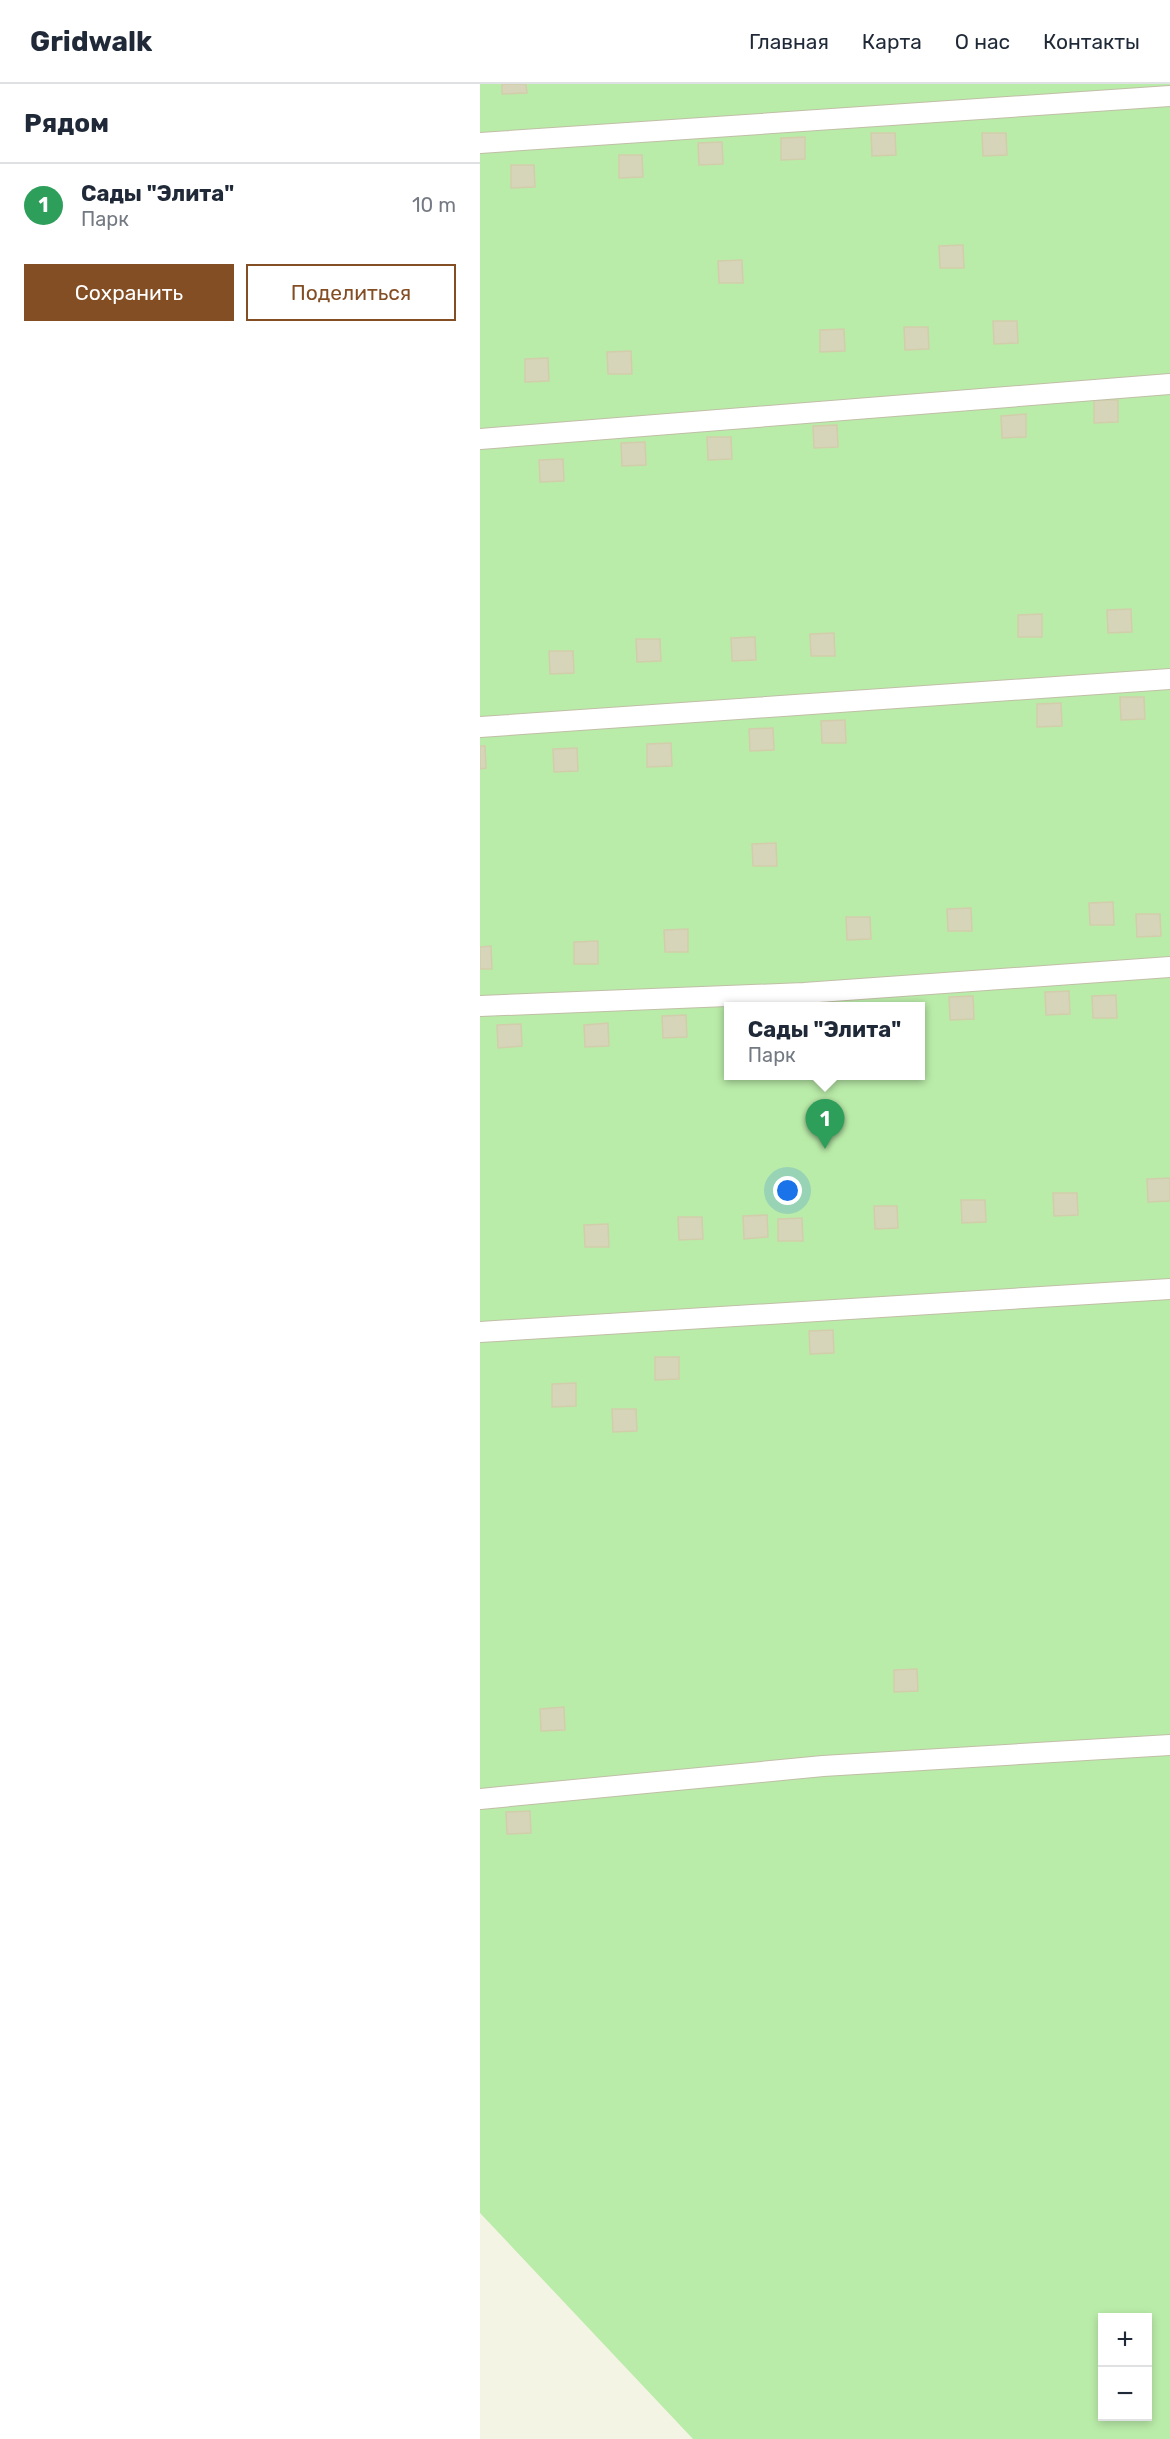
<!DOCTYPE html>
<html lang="ru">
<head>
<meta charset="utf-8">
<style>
	body { margin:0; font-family:Rubik,sans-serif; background:#f2f2f3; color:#1f2937 }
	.controls { position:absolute; right:18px; bottom:18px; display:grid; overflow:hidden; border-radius:0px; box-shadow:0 3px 9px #0003 }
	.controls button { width:54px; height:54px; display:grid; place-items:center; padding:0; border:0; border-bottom:2px solid #e0e1e3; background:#fff; color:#1f2937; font:30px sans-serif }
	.you { position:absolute; left:308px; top:1107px; width:21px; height:21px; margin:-15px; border:4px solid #fff; border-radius:50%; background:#1a73e8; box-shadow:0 0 0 9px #1a73e833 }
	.badge { display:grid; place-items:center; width:39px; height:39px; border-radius:50%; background:#844e25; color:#fff; font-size:20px; font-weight:700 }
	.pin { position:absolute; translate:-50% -50px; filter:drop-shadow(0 2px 3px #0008) }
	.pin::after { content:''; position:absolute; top:32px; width:21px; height:18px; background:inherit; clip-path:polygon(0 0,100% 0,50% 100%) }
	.popup { position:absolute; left:244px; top:918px; width:201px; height:78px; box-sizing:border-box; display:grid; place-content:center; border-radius:0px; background:#fff; filter:drop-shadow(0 2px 4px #0005); font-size:20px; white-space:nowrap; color:#747a83 }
	.popup b { font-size:22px; color:#1f2937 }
	.popup::after { content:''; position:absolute; left:50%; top:100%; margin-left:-12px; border:12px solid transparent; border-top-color:#fff }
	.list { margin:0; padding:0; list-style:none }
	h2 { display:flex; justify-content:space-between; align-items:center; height:78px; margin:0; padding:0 24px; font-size:26px }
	h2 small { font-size:20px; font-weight:400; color:#747a83 }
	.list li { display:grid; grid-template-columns:39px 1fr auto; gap:18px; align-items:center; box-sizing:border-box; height:84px; padding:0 24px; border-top:2px solid #e0e1e3 }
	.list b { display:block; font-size:22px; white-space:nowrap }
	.list p { margin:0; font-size:20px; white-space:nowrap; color:#747a83 }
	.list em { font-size:20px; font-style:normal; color:#747a83 }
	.actions { display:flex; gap:12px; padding:18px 24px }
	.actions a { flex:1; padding:14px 0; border:2px solid #844e25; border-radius:0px; text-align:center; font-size:21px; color:#844e25 }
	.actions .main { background:#844e25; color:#fff }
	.map { position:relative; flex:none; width:690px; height:2355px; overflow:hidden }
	header { display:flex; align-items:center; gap:36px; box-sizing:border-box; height:84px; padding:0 30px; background:#fff; border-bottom:2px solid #e0e1e3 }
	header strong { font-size:28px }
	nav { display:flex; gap:33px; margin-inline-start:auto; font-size:21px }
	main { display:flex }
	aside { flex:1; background:#fff }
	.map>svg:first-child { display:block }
	.green { fill:#baeca9; fill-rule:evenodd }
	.building { fill:#d6d4b9; stroke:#d2ceab; stroke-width:1.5 }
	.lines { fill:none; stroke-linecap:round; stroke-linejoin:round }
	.lane-casing { stroke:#c0bfa6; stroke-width:22 }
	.lane { stroke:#fff; stroke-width:20 }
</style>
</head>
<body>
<header>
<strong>Gridwalk</strong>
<nav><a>Главная</a><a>Карта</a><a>О нас</a><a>Контакты</a></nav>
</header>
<main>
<aside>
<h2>Рядом<small></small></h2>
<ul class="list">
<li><span class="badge" style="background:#2e9e5b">1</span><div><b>Сады &quot;Элита&quot;</b><p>Парк</p></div><em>10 m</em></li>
</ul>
<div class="actions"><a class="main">Сохранить</a><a>Поделиться</a></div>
</aside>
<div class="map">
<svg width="690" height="2355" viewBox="0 0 690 2355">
	<rect width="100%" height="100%" fill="#f4f4e4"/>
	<path class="green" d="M0,0H690V2355H213L0,2129ZM249,922H441V992H249ZM622,2234H668V2332H622Z"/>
	<path class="building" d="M22,0H46L47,9L22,10Z
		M391,49H415L416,71L392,72Z
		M502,49H526L527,71L503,72Z
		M325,53V75L301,76V54Z
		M242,58L243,80L219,81L218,59Z
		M139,71H162L163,93L139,94Z
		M31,81H54L55,103L31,104Z
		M483,161L484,184H460L459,162Z
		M262,176L263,199H239L238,177Z
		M513,237H537L538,259L514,260Z
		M424,243H448L449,265L425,266Z
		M364,245L365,267L340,268V246Z
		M151,267L152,290H128L127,268Z
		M68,274L69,297L45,298V275Z
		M614,316H638V338L614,339Z
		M546,330V353L522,354L521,332Z
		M357,341L358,363L334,364L333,342Z
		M227,353H251L252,375L228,376Z
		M165,358L166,381L142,382L141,359Z
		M83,375L84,397L60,398L59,376Z
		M651,525L652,548L628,549L627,526Z
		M562,530V553H538V531Z
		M354,549L355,572H331L330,550Z
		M275,553L276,576L252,577L251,554Z
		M156,555H180L181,577L157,578Z
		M69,567H93L94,589L70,590Z
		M640,613H664L665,635L641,636Z
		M581,619L582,642L557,643V620Z
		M365,636L366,659H342L341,637Z
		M293,644L294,666L270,667L269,645Z
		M191,659L192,682L167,683V660Z
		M0,662H5L6,684L0,685Z
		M97,664L98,687L74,688L73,665Z
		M296,759L297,782H273L272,760Z
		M633,818L634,841H610L609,819Z
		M491,824L492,847H468L467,825Z
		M656,830H680L681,852L657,853Z
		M366,833H390L391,855L367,856Z
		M208,845V868H185L184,846Z
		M118,857V880H94V858Z
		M11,862L12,885H0V863Z
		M589,907L590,930L566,931L565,908Z
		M636,911L637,934H613L612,912Z
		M493,912L494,935L470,936L469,913Z
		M206,931L207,953L183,954L182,932Z
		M128,939L129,962L105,963L104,941Z
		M41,940L42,962L18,964L17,941Z
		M690,1094V1117L668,1118L667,1095Z
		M573,1109H597L598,1131L574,1132Z
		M481,1116H505L506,1138L482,1139Z
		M394,1122H417L418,1144L395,1145Z
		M287,1131L288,1153L264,1155L263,1132Z
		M198,1133H222L223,1155L199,1156Z
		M322,1134L323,1157H298V1135Z
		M128,1140L129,1163H105L104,1141Z
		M353,1246L354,1269L330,1270L329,1247Z
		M175,1273H199V1295L175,1296Z
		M96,1299V1322L72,1323V1300Z
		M132,1325H156L157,1347L133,1348Z
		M437,1585L438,1607L414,1608V1586Z
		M84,1623L85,1646L61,1647L60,1625Z
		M50,1727L51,1749L27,1750L26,1728Z"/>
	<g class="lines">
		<defs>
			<path id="lane" d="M0,59L690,12
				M0,355L690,300
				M0,643L690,595
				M0,922L324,909L690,883
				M0,1248L690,1205
				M0,1715L343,1682L690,1661"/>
		</defs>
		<use href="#lane" class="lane-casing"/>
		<use href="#lane" class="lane"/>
	</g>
</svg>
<div class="controls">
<button>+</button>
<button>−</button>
</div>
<div class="you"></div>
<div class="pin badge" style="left:345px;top:1065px;background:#2e9e5b">1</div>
<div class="popup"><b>Сады &quot;Элита&quot;</b>Парк</div>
</div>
</main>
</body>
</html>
